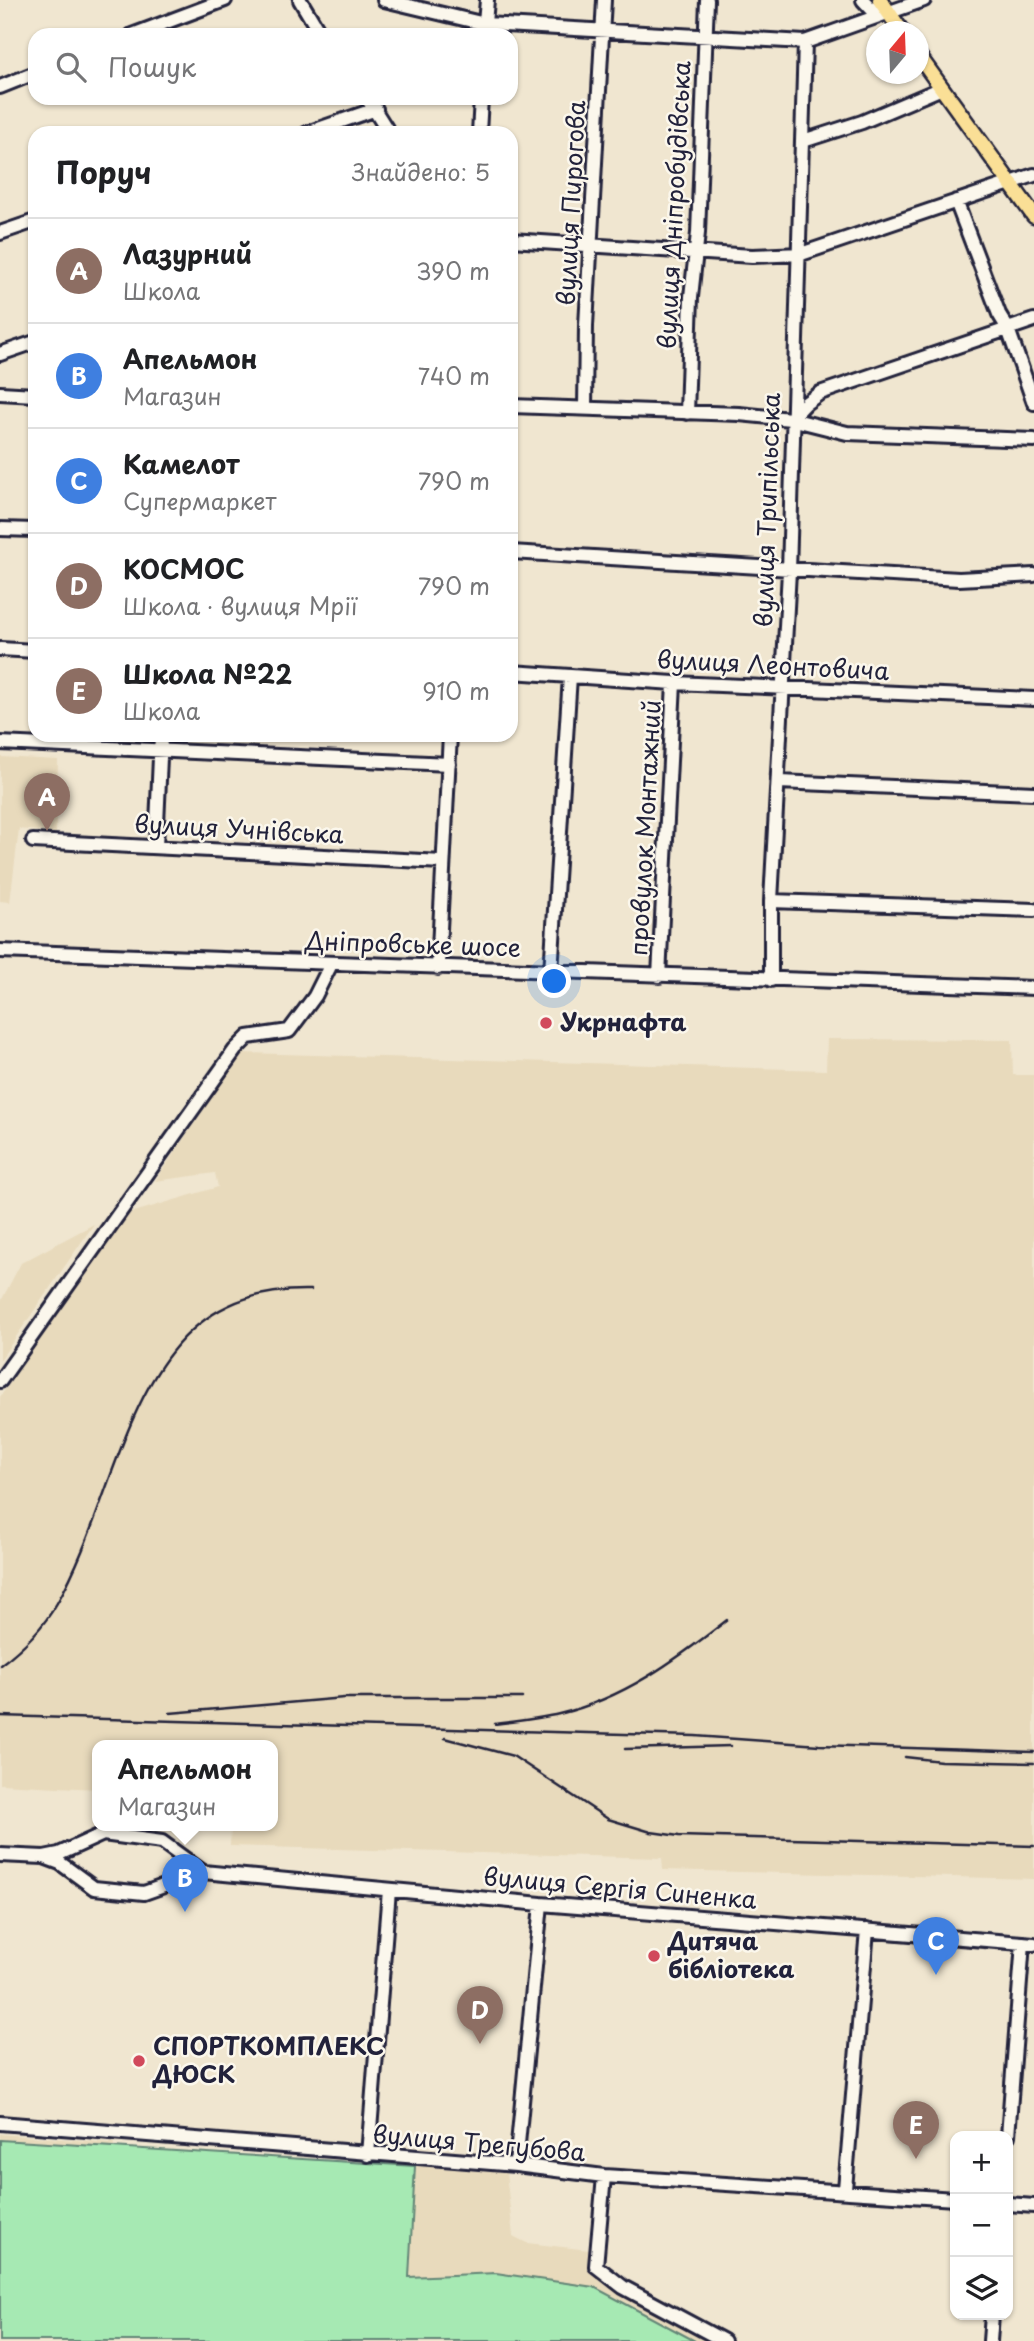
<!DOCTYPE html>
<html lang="uk">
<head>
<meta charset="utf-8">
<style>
	body { margin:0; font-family:"Playpen Sans",sans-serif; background:#f2f2f2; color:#202124 }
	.controls { position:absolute; right:21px; bottom:21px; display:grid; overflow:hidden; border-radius:14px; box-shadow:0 2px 5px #0004 }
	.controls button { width:63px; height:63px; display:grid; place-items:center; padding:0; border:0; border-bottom:2px solid #e0e0e0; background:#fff; color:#202124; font:35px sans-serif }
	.compass { position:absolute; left:866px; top:21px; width:63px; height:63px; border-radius:50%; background:#fff; box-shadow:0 2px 5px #0004; rotate:19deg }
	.you { position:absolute; left:555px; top:982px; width:24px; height:24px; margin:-18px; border:5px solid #fff; border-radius:50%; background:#1a73e8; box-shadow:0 0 0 10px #1a73e833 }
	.badge { display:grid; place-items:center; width:46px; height:46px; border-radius:50%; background:#d1495b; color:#fff; font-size:23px; font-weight:700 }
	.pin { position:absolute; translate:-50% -58px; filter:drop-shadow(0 2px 4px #0008) }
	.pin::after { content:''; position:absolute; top:37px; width:24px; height:21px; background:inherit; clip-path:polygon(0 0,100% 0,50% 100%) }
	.popup { position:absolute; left:92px; top:1740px; width:186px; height:91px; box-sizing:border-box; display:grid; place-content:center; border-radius:14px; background:#fff; filter:drop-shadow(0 2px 5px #0005); font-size:23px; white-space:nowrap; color:#757577 }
	.popup b { font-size:26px; color:#202124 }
	.popup::after { content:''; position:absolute; left:50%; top:100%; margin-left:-14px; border:14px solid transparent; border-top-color:#fff }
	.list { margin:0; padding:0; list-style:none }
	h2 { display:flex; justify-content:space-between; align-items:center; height:91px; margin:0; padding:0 28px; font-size:30px }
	h2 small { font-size:23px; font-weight:400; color:#757577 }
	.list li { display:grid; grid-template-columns:46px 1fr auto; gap:21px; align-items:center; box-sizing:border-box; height:105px; padding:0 28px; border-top:2px solid #e0e0e0 }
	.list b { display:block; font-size:26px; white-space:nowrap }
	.list p { margin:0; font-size:23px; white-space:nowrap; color:#757577 }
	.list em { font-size:23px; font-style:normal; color:#757577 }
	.icon { flex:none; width:38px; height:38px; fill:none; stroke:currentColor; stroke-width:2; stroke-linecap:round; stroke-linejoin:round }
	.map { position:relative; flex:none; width:1034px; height:2341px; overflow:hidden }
	.search { position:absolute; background:#fff; box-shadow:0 2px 5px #0004; left:28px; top:28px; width:490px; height:77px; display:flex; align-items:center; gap:18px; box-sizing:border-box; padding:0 24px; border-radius:21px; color:#757577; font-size:26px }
	.panel { position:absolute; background:#fff; box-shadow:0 2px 5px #0004; left:28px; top:126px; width:490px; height:616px; border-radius:21px }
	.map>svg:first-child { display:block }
	.built { fill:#e8dabc }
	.green { fill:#a6e9b3; stroke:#648677; stroke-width:2 }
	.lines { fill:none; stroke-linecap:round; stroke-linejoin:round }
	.minor-casing { stroke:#22223b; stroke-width:18 }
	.major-casing { stroke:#22223b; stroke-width:19 }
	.minor { stroke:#fbf7ec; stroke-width:12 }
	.major { stroke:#fadf96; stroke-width:14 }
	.rail { stroke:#22223b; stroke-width:2.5 }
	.poi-dot { fill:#d1495b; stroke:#fbf7ec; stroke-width:2.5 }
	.labels { text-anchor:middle; stroke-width:5; stroke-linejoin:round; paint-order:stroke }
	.street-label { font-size:24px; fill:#22223b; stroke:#fbf7ec }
	.poi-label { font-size:24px; font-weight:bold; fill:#22223b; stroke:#fbf7ec; text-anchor:start }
</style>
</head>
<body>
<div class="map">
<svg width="1034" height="2341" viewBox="0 0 1034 2341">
	<rect width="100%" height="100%" fill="#f0e6d0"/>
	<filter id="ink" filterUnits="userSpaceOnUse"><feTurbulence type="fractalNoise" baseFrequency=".0143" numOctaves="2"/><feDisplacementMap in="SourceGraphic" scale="14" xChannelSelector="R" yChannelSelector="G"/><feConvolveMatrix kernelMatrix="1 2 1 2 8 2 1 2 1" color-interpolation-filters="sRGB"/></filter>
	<g filter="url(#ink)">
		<path class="built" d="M0,757L58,760L56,833L19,829L10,902L0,901Z
			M827,1039L1012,1040L1013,1075H1034V1879L663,1870L662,1858L230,1846L231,1826H272V1746H97V1789L0,1784V1397L124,1215L218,1187L215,1173L155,1181L242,1053L826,1070Z
			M94,1224L0,1360V1303L21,1263Z
			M0,2134L114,2143L112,2155L0,2145Z
			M415,2166L506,2173L513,2236L527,2243L589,2250L596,2274L721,2341H695L594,2287L409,2277Z"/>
		<path class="green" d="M0,2140L415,2166L409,2277L496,2273L594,2287L695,2341H0Z"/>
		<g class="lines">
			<defs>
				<path id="minor" d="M300,0L321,35
					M384,0L485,24L805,42L924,0
					M863,0L877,15
					M132,35L225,0
					M484,35L487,0
					M0,87L35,73
					M367,98L389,133
					M307,133L376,109
					M479,133L481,98
					M803,141L862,122L942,88
					M956,201L999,314L1008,329L1034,403
					M0,233L35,221
					M511,240L752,256L801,254L1034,175
					M0,354L35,342
					M0,393L35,395
					M511,406L739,414L791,419L847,433L1034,440
					M585,409L586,326L604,0
					M687,413L691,297L698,233L707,0
					M791,419L806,403L820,393L1034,320
					M0,529L35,530
					M511,552L959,579L1034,575
					M0,649L35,651
					M511,672L674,683L1034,699
					M0,743L449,764
					M779,782L1034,793
					M33,841L443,862
					M156,847L161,735
					M771,901L1034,910
					M0,951L1034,988
					M438,968L450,735
					M551,972L570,676
					M659,976L674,683
					M771,980V901L789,571L805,42
					M0,1381L235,1050L248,1037L289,1031L315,996L331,964
					M0,1855L44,1857L59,1854L103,1834L162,1842L203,1872
					M44,1857L60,1863L94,1888L144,1893L203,1872L541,1904L1034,1944
					M0,2123L516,2165L604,2176L955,2199
					M1008,2136L1023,1943
					M368,2155L389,1890
					M516,2165L541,1904
					M604,2176L596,2266L623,2287L724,2341
					M845,2189L867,1930
					M1008,2204L1034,2206
					M990,2341L992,2315"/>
				<path id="major" d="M880,0L902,32
					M918,55L1034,216"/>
			</defs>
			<use href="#minor" class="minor-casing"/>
			<use href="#major" class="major-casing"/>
			<use href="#minor" class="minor"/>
			<use href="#major" class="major"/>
			<path class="rail" d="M0,1665C23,1648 43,1628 57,1603C127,1483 129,1285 311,1290
				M170,1713L344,1698H522
				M0,1716L695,1736L819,1745L1034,1752
				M495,1724C516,1721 538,1719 559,1714C623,1699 676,1660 727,1620
				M445,1738L513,1756L608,1819L651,1832L679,1836L1034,1846
				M625,1749L731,1746
				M905,1757L941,1761L1034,1763"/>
		</g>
	</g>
	<g class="poi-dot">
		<circle cx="546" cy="1023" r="7"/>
		<circle cx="654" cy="1956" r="7"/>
		<circle cx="139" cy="2061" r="7"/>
	</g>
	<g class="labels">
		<g class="street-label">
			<text transform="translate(572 203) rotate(-87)" y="8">вулиця Пирогова</text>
			<text transform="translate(675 205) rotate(-87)" y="8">вулиця Дніпробудівська</text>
			<text transform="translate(768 510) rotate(-88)" y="8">вулиця Трипільська</text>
			<text transform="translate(773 666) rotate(3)" y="8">вулиця Леонтовича</text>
			<text transform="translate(646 828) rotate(-87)" y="8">провулок Монтажний</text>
			<text transform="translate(239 830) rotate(3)" y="8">вулиця Учнівська</text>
			<text transform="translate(413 945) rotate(2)" y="8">Дніпровське шосе</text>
			<text transform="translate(620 1889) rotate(5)" y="8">вулиця Сергія Синенка</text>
			<text transform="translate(479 2144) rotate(5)" y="8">вулиця Трегубова</text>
		</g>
		<g class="poi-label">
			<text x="560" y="1031">Укрнафта</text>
			<text x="668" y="1950">Дитяча<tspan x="668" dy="28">бібліотека</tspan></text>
			<text x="153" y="2055">СПОРТКОМПЛЕКС<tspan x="153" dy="28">ДЮСК</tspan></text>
		</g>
	</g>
</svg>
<div class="controls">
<button>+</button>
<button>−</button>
<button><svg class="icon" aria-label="layers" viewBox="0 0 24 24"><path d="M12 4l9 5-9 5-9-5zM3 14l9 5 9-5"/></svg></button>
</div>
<svg class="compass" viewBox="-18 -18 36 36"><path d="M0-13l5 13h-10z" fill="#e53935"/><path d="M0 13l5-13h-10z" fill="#757577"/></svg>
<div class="you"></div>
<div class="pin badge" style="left:47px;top:831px;background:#8d6e63">A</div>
<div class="pin badge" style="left:185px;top:1912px;background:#3f7fe0">B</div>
<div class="popup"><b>Апельмон</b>Магазин</div>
<div class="pin badge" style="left:936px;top:1975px;background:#3f7fe0">C</div>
<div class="pin badge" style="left:480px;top:2044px;background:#8d6e63">D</div>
<div class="pin badge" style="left:916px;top:2159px;background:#8d6e63">E</div>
<div class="search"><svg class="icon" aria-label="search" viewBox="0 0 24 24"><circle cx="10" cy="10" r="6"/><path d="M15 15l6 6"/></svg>Пошук</div>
<section class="panel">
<h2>Поруч<small>Знайдено: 5</small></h2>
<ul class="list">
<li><span class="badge" style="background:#8d6e63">A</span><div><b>Лазурний</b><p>Школа</p></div><em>390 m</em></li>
<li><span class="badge" style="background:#3f7fe0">B</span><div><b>Апельмон</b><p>Магазин</p></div><em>740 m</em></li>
<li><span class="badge" style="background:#3f7fe0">C</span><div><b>Камелот</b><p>Супермаркет</p></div><em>790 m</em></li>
<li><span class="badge" style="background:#8d6e63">D</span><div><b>КОСМОС</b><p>Школа · вулиця Мрії</p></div><em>790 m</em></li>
<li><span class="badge" style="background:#8d6e63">E</span><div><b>Школа №22</b><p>Школа</p></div><em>910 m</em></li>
</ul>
</section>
</div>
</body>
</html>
